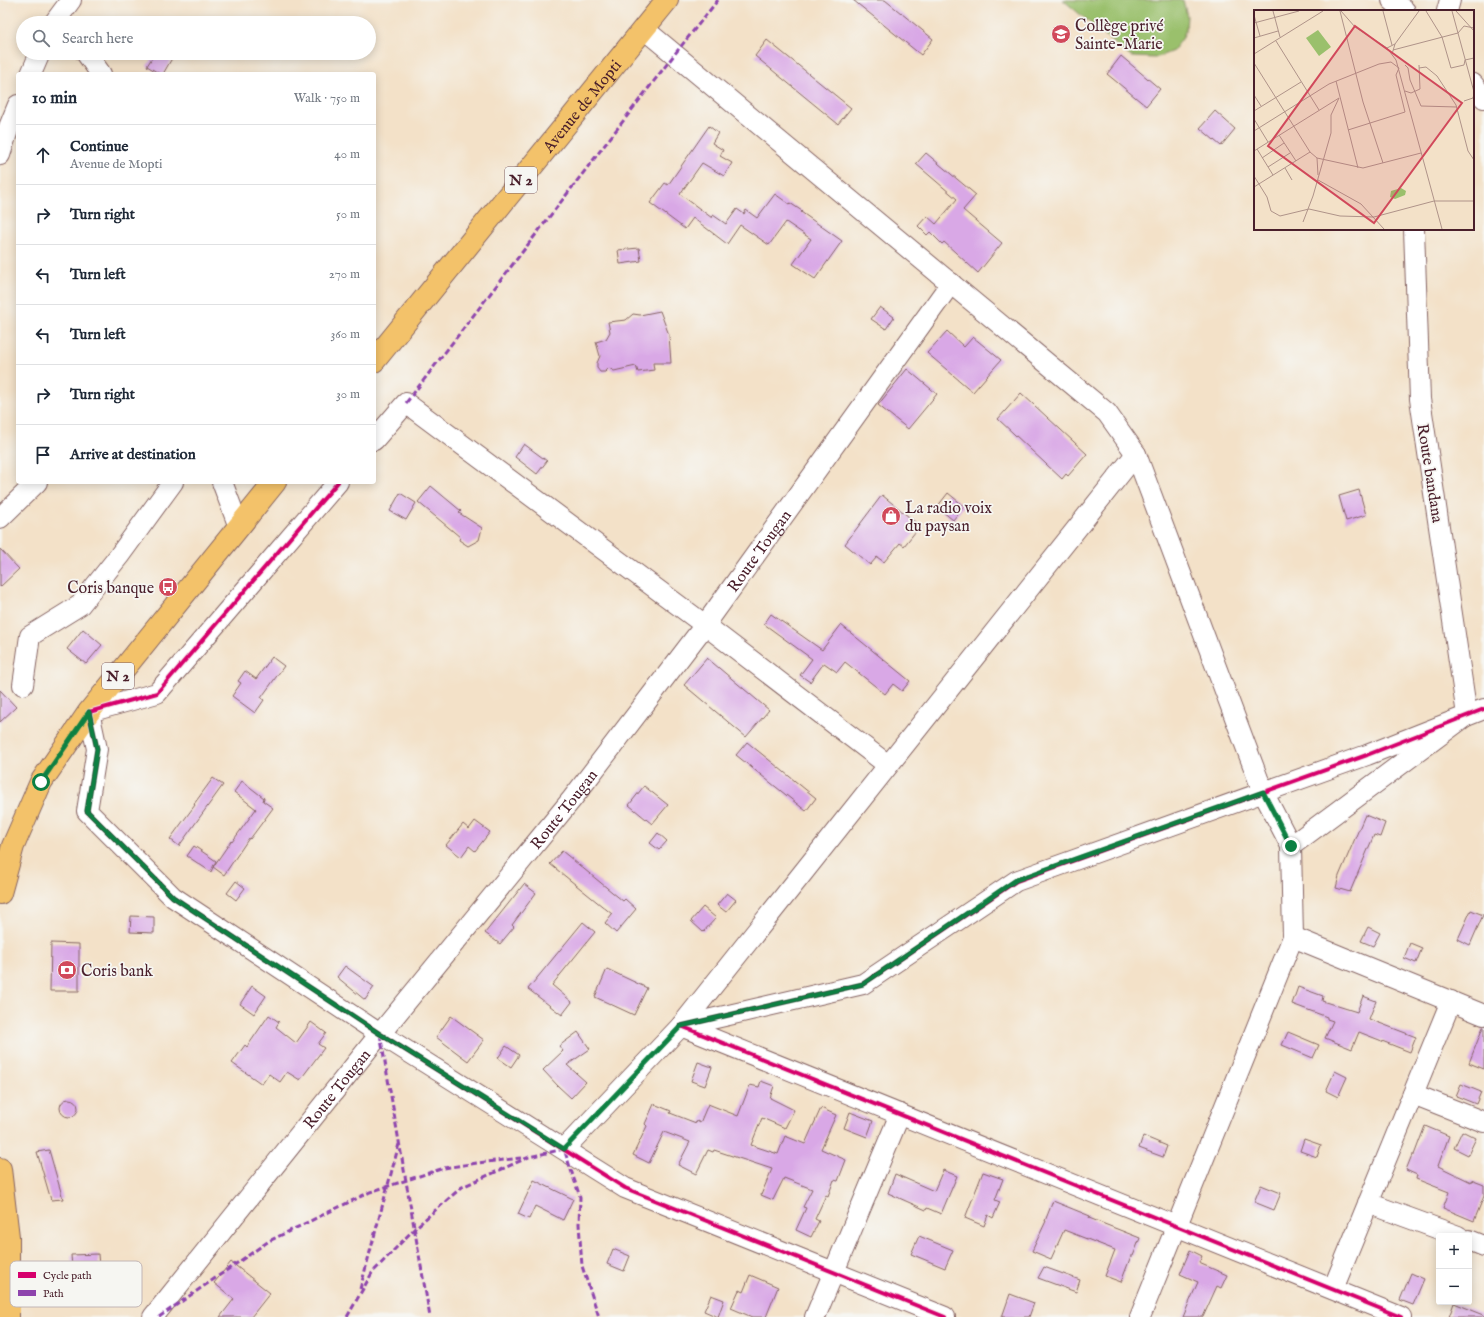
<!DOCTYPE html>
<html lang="en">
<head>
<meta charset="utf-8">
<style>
	body { margin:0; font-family:"IM FELL English",serif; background:#f6f6f7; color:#1f2937 }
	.controls { position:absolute; right:12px; bottom:12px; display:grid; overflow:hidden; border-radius:4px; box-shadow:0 2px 10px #0003 }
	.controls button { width:36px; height:36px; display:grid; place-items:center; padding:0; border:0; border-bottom:1px solid #e0e1e3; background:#fff; color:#1f2937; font:20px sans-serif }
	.stop { position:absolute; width:12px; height:12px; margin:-9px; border:3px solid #0b8043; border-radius:50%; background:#fff }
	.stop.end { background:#0b8043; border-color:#fff; box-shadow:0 1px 4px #0008 }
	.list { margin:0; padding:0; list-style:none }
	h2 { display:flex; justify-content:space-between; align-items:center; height:52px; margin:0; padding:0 16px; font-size:17px }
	h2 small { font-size:13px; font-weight:400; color:#747a83 }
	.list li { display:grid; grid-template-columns:26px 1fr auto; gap:12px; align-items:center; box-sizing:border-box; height:60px; padding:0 16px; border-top:1px solid #e0e1e3 }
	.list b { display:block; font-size:15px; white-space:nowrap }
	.list p { margin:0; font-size:13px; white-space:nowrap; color:#747a83 }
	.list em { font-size:13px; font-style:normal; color:#747a83 }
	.icon { flex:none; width:22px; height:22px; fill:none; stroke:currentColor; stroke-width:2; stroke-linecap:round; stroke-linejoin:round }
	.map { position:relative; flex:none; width:1484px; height:1317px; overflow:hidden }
	.search { position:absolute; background:#fff; box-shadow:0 2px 10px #0003; left:16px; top:16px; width:360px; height:44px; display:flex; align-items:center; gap:10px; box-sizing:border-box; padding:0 14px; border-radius:22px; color:#747a83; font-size:15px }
	.panel { position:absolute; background:#fff; box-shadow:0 2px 10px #0003; left:16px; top:72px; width:360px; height:412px; border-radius:4px }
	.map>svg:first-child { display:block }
	.green { fill:#9ac06c; stroke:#72704c }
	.building { fill:#d9a8e6 }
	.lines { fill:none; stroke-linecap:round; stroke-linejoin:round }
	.minor-casing { stroke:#856362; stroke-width:22 }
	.major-casing { stroke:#856362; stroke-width:24 }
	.minor { stroke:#fff; stroke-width:20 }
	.major { stroke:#f3c26a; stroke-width:22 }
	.quiet { stroke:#8e44ad; stroke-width:3; stroke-dasharray:6 3; stroke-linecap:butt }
	.cycleway-casing { stroke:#f6f6f2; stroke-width:6 }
	.cycleway { stroke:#d6006c; stroke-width:4 }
	.route { stroke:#0b8043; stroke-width:5 }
	.labels { text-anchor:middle; stroke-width:3.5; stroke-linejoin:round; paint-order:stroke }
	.shield { fill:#f6f6f2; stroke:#7e6067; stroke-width:1 }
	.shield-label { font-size:15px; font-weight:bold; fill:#4a1f2b }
	.poi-label { font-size:16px; fill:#4a1f2b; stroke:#f6f6f2; text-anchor:start }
	.street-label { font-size:16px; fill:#4a1f2b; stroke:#f6f6f2 }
	.inset-road { fill:none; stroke:#af9389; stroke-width:1 }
	.view { fill:#d1495b; fill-opacity:0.15; stroke:#d1495b; stroke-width:2 }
	.inset-edge { fill:none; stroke:#4a1f2b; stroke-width:2 }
	.key { fill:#f6f6f2; stroke:#c2b6b6; stroke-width:1 }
	.key-label { font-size:11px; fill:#4a1f2b }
</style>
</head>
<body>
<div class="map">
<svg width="1484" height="1317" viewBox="0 0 1484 1317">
	<rect width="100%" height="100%" fill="#f6f6f2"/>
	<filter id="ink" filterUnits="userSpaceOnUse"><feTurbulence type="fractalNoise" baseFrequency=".025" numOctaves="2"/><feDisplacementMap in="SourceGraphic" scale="8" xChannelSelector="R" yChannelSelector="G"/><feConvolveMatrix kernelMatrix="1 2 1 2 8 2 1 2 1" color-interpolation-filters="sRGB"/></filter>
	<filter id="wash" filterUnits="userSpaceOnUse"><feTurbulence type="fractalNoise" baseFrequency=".012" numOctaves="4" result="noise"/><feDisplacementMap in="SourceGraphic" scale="16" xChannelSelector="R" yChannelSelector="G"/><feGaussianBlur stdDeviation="0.9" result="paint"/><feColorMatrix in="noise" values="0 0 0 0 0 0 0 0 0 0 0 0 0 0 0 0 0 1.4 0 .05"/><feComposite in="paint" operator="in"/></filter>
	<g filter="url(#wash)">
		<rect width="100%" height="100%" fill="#f3e1c8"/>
		<path class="green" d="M1063,0H1183L1187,16L1186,29L1182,39L1173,51L1155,58L1131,57Z"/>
		<g id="blocks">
			<path class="building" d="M853,0H885L933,39L921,55Z
				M767,40L851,108L838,124L755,56Z
				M155,53H175L163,74H160L147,66Z
				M1121,56L1160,89L1146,106L1107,74Z
				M1215,111L1235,129L1221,146L1200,128Z
				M709,126L718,133L712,143L723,150L720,156L732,163L724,176L702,163L680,194L712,218L713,215L726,224L737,209L744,214L746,210L757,218L775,194L789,204L790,203L802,211L801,212L842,241L815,279L793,264L811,239L786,222L769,245L740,225L727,244L693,218L685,229L650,203L665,183L668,185Z
				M926,153L976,195L963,210L1002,243L978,273L944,242L942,244L930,232L927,235L918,226L927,216L936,224L957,199L916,164Z
				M639,248L641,261L620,264L618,250Z
				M880,307L894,317L886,329L871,319Z
				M660,311L669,335L671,363H653L654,370L638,372L636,366L614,371L609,368L605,372H600L597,368V363L600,356L596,342L606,339L610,332L608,322L626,320L633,314L640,315Z
				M947,331L964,347L973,337L1001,360L973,392L927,353Z
				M907,369L937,394L908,429L878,405Z
				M1021,393L1087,454L1068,476L1066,474L1062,479L998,419Z
				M524,444L547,461L537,474L515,457Z
				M431,486L461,511L459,513L482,528L479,540L468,546L459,540L460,537L418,502Z
				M1359,490L1366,515L1346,521L1339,496Z
				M400,493L416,503L406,520L390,511Z
				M948,493L964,506L953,520L937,507Z
				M882,495L920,526L904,546L900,543L884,562L877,557L870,565L845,544Z
				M0,549L19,569L0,587Z
				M771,614L822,650L841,625L910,681L902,691L893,684L885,694L845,662L837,672L824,663L810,682L800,675L812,659L764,624Z
				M83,629L102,645L86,664L67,649Z
				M272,657L284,666L261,698L264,700L255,713L232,696L241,683L238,681L245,671L256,679Z
				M707,658L769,710L746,737L684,685Z
				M0,690L16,707L0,722Z
				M747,742L816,798L806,811L736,755Z
				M213,778L223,785L179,846L170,839L195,805L194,804Z
				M242,781L264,798L263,801L273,808L250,839L249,838L224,875L213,867L211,872L187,856L194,846L216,861L213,867L231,841L232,842L256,809L234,792Z
				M644,786L668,805L652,824L629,805Z
				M1365,815L1385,823L1380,837L1374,835L1350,892L1336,888L1339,876Z
				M475,821L490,832L475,851L469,846L461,857L446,845L463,824L469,829Z
				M658,833L667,841L659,850L650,843Z
				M562,851L623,901L625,899L636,909L616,933L605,923L612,914L550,864Z
				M236,881L245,888L236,900L227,893Z
				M524,884L536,893L512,925L514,927L500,944L485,933Z
				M727,893L736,900L726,912L717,905Z
				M703,907L716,918L703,932L691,921Z
				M1471,910L1483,915L1470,945L1458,939Z
				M131,916L154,917V933L130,932Z
				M583,922L595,932L552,985L572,1002L562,1015L528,989Z
				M1368,927L1380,933L1373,946L1361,941Z
				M51,943L79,944V991H50Z
				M1410,943L1422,948L1416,963L1404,958Z
				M345,966L374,987L365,1000L337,977Z
				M607,969L647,988L634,1015L595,997Z
				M252,986L266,996L254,1014L240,1004Z
				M1298,987L1323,996L1322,1001L1357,1012L1363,996L1376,1001L1369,1019L1416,1037L1410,1052L1359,1032L1352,1049L1325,1038L1333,1021L1327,1019V1017L1292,1004Z
				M269,1015L279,1022L276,1027L296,1043L311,1022L326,1033L318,1044L324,1048L300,1080L287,1072L280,1082L269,1074L262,1084L232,1063L245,1045L247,1047Z
				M451,1016L484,1040L468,1061L436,1037Z
				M1483,1027H1484V1069L1469,1063Z
				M578,1032L590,1049L567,1065L586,1082L571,1098L558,1086L543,1070L563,1051L559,1046Z
				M1288,1032L1319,1045L1313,1058L1282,1045Z
				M506,1046L519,1055L511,1067L498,1058Z
				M698,1062L712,1067L705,1086L691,1081Z
				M1335,1071L1347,1077L1338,1097L1326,1091Z
				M761,1081L774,1086L770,1098L794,1110L785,1128L762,1118L751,1145L778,1154L785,1136L805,1144L821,1108L836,1115L821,1149L846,1160L838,1181L834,1180L828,1196L826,1195L815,1219L819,1221L811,1237L796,1230L806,1208L803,1207L812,1189L784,1178L773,1200L761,1195L772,1169L714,1150L713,1152L708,1150L696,1174L678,1165L690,1142L664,1132L649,1163L633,1155L647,1126L645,1124L654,1104L671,1111L670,1113L696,1123L697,1121L700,1123L708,1104L738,1116L750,1085L759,1087Z
				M1461,1084L1481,1092L1476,1104L1456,1096Z
				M60 1108a9 9 0 1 1 18 0a9 9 0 1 1-18 0Z
				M850,1112L873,1121L867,1137L844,1128Z
				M1425,1126L1449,1136L1438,1166L1471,1182V1180L1484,1185V1196L1474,1221L1443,1208L1449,1192L1416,1179L1417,1175L1406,1170L1412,1155H1414Z
				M1462,1131L1476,1138L1468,1155L1454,1148Z
				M1143,1136L1167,1146L1163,1157L1139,1148Z
				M1304,1139L1321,1145L1317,1157L1300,1151Z
				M49,1150L63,1199L51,1200L37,1152Z
				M943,1170L957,1176L941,1214L927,1208L926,1210L888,1193L895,1174L934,1191Z
				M983,1172L1003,1179L995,1200L1000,1202L993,1218L988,1215L984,1226L965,1218Z
				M534,1180L573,1199L563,1220L535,1206L529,1219L518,1214Z
				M1261,1185L1281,1193L1274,1210L1254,1202Z
				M1053,1201L1090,1216L1089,1218L1140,1238L1133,1256H1131L1121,1282L1105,1276L1115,1250L1064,1230L1051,1259L1032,1251L1046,1221H1045Z
				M919,1236L953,1250L945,1268L911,1254Z
				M613,1249L630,1256L624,1271L607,1264Z
				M1190,1250L1202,1256L1199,1263L1227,1275L1221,1288L1217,1286L1203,1317H1183L1198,1282L1180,1274Z
				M98,1254L99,1267H72L71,1255Z
				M231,1262L270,1293L251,1317H220L234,1299L214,1283Z
				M1044,1267L1080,1280L1076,1292L1038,1278Z
				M1411,1273L1424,1279L1413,1305L1400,1300Z
				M750,1275L778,1287L766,1317H752L731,1308L739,1290L743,1292Z
				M1010,1294L1034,1303L1029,1317H1002Z
				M711,1295L724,1300L718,1317L704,1311Z
				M1454,1303L1484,1315V1317H1449Z"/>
		</g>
	</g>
	<g filter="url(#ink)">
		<use href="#blocks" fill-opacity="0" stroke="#856362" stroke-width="1"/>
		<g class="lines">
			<defs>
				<g id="minor">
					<path d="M1392,0L1405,11"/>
					<path d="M1447,11L1450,0"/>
					<path d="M54,23L71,0"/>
					<path d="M644,29L1107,413L1136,454L1263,792L1291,846"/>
					<path d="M86,53L101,74"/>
					<path d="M31,74L40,53"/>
					<path d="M1473,84L1484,98"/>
					<path d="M0,155L9,127L18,105"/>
					<path d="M374,440L406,403L705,625L888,765"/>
					<path d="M222,482L239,527"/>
					<path d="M338,482L157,693L89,712L97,749L87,811L173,897L380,1034L625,1188L945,1317"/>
					<path d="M0,518L37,482"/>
					<path d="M23,685L30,636L80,605L119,556L173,482"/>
					<path d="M1293,937L1484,1015"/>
					<path d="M1413,1094L1484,1122"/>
					<path d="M564,1149L681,1026L1136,454"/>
					<path d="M1368,1203L1458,1236"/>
					<path d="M1469,1240L1484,1246"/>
					<path d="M1333,1289L1451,1001"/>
					<path id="s1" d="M153,1317L380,1034L572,799L705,625L951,283"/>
					<path d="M815,1317L900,1114"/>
					<path d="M1140,1317L1293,937L1291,846L1467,715L1420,399L1414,229"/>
					<path d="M1401,1317L681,1026L863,984L1016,881L1367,755L1484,709"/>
				</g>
				<g id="major">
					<path id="s2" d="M374,361L667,0"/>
					<path d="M0,893L13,846L41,782L89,712L275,482"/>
					<path d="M0,1169L8,1237V1317"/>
				</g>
			</defs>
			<use href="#minor" class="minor-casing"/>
			<use href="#major" class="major-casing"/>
			<use href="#minor" class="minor"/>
			<use href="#major" class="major"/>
			<path class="quiet" d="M406,403L674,55L718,0
				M380,1034L430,1317
				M360,1289L399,1144
				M159,1317L269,1241L370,1192L444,1168L477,1163L521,1158
				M347,1317L372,1273L415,1228L462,1187L529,1157L564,1149L580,1197L579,1224L582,1266L599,1317"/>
			<defs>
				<path id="cycleway" d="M338,482L157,693L89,712L97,749L87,811L173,897L380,1034L625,1188L945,1317
					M1401,1317L681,1026L863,984L1016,881L1367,755L1484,709"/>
			</defs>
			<use href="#cycleway" class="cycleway-casing"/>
			<use href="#cycleway" class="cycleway"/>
		</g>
	</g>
	<g class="lines" filter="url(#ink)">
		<path class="route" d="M41,782L89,712L97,749L87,811L173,897L380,1034L564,1149L681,1026L863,984L1016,880L1263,792L1291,846"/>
	</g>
	<defs>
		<symbol id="school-disc" viewBox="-11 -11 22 22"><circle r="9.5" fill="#d1495b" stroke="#f6f6f2"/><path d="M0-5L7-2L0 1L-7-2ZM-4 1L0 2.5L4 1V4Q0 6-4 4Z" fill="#fff"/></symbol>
		<symbol id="shop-disc" viewBox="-11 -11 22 22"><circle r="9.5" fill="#d1495b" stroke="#f6f6f2"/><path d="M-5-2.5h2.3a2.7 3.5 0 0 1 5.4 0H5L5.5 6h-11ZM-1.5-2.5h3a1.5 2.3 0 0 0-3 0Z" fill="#fff"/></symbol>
		<symbol id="bus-disc" viewBox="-11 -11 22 22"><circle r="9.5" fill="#d1495b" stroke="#f6f6f2"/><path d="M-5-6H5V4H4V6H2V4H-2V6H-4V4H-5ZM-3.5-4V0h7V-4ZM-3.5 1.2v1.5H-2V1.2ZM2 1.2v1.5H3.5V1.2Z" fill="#fff"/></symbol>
		<symbol id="bank-disc" viewBox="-11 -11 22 22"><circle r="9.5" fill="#d1495b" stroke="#f6f6f2"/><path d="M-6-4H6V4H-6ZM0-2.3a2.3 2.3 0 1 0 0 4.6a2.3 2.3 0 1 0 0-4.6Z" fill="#fff"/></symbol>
	</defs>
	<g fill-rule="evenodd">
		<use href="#school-disc" x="1050" y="23" width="22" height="22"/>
		<use href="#shop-disc" x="880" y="505" width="22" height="22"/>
		<use href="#bus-disc" x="157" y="576" width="22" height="22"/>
		<use href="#bank-disc" x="56" y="959" width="22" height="22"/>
	</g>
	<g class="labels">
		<g class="shield">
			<rect x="505" y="167" width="32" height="26" rx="3"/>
			<rect x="102" y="663" width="32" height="26" rx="3"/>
		</g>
		<g class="shield-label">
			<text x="521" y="185">N 2</text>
			<text x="118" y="681">N 2</text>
		</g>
		<g class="poi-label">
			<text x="1075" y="31">Collège privé<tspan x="1075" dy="18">Sainte-Marie</tspan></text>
			<text x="905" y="513">La radio voix<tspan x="905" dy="18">du paysan</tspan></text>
			<text x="154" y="593" text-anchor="end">Coris banque</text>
			<text x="81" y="976">Coris bank</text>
		</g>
		<g class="street-label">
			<text dy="6" stroke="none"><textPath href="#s2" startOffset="329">Avenue de Mopti</textPath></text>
			<text transform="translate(1431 473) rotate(81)" y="6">Route bandana</text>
			<text dy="6" stroke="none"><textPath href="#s1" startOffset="977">Route Tougan</textPath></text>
			<text dy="6" stroke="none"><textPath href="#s1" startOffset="653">Route Tougan</textPath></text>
			<text dy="6" stroke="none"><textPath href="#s1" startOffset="293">Route Tougan</textPath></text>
		</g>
	</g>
	<g transform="translate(1254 10)">
		<rect width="220" height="220" fill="#f3e1c8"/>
		<path d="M64,20L77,37L65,46L52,28ZM147,178L152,181L151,185L141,189L136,187L137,181Z" fill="#9ac06c"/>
		<path class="inset-road" d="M19,1L26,27M86,1L109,92L129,153M87,1L101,17L133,38L142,50L188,219M129,1L138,35M172,1L188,27L197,58L210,55L211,50L220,48M198,1L220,82M202,1L220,21M0,5L6,26M0,13L45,1M0,28L24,21M22,31L65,100M141,34L165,1M133,38L141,34L138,44M139,40L204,23L210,16L220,18M0,44L69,1M0,53L56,142L63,148L64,165M151,55L154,58L156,70L167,96L203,97M165,58L172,57L183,66L202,95L214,141L220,150M82,71L104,158M151,81L157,83L166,79L165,55M0,85L7,96M210,91L219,88L220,84M0,101L47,72M0,109L14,132M0,121L75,74L125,54L137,52L145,58L142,65L151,102L94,120M25,125L42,151M3,139L19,165M0,141L85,88L77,105V123L59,186L49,212M8,148L30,133M63,148L109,158L167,143M14,157L36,143M31,158L38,170M0,166L13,187L17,201L26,206L55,199L86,206L120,207L180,191H220M64,170L107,194L130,219M0,177L56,142"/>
		<path class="view" d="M101,16L208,93L120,213L14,136Z"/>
		<rect width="220" height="220" class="inset-edge"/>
	</g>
	<rect x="10" y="1261" width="132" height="46" rx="6" class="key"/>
	<rect x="18" y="1272" width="18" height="6" fill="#d6006c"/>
	<rect x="18" y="1290" width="18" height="6" fill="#8e44ad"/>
	<g class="key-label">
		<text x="43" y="1279">Cycle path</text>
		<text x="43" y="1297">Path</text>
	</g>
</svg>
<div class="controls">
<button>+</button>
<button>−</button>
</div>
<div class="stop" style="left:41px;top:782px"></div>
<div class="stop end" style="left:1291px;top:846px"></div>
<div class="search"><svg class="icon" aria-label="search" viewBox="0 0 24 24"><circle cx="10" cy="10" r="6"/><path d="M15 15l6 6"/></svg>Search here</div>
<section class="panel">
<h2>10 min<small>Walk · 750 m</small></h2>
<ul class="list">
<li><svg class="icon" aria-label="ahead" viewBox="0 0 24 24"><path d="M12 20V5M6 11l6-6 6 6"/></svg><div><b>Continue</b><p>Avenue de Mopti</p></div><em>40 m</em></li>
<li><svg class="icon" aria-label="right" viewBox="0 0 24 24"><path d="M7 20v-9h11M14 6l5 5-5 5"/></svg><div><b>Turn right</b></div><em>50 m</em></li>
<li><svg class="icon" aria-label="left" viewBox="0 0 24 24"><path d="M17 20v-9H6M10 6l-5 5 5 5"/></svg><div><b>Turn left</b></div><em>270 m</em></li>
<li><svg class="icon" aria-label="left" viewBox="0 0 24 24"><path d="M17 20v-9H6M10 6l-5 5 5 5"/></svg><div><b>Turn left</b></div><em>360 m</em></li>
<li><svg class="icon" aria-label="right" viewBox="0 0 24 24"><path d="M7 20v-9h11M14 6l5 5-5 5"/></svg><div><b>Turn right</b></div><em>30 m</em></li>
<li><svg class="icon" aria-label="arrive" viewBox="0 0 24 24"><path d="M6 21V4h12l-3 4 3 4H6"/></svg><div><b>Arrive at destination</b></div></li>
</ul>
</section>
</div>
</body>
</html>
